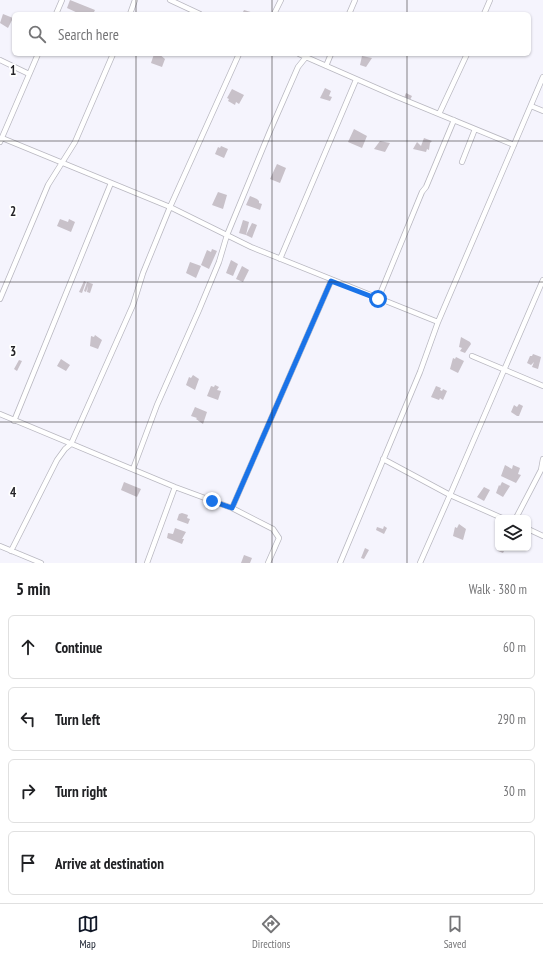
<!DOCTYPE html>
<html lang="en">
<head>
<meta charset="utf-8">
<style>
	body { margin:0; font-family:"PT Sans Narrow",sans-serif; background:#f2f2f2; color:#202124 }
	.controls { position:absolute; right:12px; bottom:12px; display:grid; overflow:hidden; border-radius:6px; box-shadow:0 1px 3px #0004 }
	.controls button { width:36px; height:36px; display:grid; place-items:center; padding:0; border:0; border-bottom:1px solid #e0e0e0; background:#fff; color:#202124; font:20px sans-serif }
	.stop { position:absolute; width:12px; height:12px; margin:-9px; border:3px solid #1a73e8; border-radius:50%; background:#fff }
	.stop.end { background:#1a73e8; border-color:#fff; box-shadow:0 1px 4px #0008 }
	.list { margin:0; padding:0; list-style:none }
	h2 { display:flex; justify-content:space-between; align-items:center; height:52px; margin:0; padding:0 16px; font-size:17px }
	h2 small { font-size:13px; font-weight:400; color:#757577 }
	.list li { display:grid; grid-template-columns:26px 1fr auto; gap:12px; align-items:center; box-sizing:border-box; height:64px; margin:0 8px 8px; padding:0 8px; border:1px solid #e0e0e0; border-radius:6px }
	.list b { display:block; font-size:15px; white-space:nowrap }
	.list em { font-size:13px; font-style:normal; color:#757577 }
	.icon { flex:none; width:22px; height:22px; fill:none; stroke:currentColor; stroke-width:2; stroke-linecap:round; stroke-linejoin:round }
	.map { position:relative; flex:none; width:543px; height:563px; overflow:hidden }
	.search { position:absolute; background:#fff; box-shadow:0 1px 3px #0004; left:12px; right:12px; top:12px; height:44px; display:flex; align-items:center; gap:10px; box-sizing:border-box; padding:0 14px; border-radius:6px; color:#757577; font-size:15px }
	.sheet { height:340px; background:#fff }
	nav { display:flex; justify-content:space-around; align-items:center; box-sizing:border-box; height:56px; border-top:1px solid #e0e0e0; background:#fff; font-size:11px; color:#757577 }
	nav a { display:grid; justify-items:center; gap:2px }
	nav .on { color:#111827 }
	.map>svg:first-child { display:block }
	.building { fill:#c8c1c9 }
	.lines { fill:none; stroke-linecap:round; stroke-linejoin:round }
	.minor-casing { stroke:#b9b8c1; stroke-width:6 }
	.minor { stroke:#fff; stroke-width:4.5 }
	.route { stroke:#1a73e8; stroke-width:5 }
	.grid { fill:none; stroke:#242327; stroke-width:1; stroke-opacity:0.55 }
	.grid-label { font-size:13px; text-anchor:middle; font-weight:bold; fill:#242327; stroke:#fff; stroke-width:3.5; stroke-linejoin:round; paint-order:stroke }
</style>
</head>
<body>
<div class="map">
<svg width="543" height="563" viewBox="0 0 543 563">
	<rect width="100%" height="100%" fill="#f5f4fd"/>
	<path class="building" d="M70,0L95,10L93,14H80L67,8Z
		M244,10L254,13V14H242Z
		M3,14L13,18L8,28L0,23Z
		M154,54L158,56L159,54L165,59L162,67L151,63Z
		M362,56L372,58L366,67L360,65Z
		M325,88L331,91L329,96L332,97L330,101L320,98Z
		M232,89L244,95L239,104L236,102L235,105L228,101L229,99L227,98Z
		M406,93L412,96L410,100L404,98Z
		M354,129L367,136L362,148L348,142Z
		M424,138L432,141L430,143L429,150L427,149L426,152L413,149L417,142L421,146Z
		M380,141L390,143L385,152L374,149Z
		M221,146L228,149L224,158L215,154L218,147L220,148Z
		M277,164L286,168L280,183L270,179Z
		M218,192L227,195L223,209L212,205Z
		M250,196L257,199L259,201V203L262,204L260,210L246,205Z
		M60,219L68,222L69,219L75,222L71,232L57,226Z
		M243,220L249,222L246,235L239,233Z
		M252,223L257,225L252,238L246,235Z
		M212,249L217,251L209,269L201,265L207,250L211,252Z
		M231,260L238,264L233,276L226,273Z
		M190,262L201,266L196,278L186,273Z
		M242,266L249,270L243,282L236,279Z
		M84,281L86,282L82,293L79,292Z
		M87,282L93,284L90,293L87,292L88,286L86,292L84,291Z
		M95,335L102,340L98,349L90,346L91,336L94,337Z
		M461,337L470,342L471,344L465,353L460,351L462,348L459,347Z
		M533,354L541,357L538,369L532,367L534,362L531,365L527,363L530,356H532Z
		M456,357L464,361L458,373L450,369L453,358L455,359Z
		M61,359L70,365L66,371L57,366Z
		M19,360L22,361L17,371L14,369Z
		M193,375L199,379L195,390L186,385L189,377L191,378Z
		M215,385L219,387L217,390L221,391L218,400L207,396L211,386L214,387Z
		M436,386L441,388L440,390L442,391L443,389L447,391L443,400L440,398L439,400L431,397Z
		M519,404L523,406L519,416H517L511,412L514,405L517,407Z
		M195,407L207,412L203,424L196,419L197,418L191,416Z
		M505,465L512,469L513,465L520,468L518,474L521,475L516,483L501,476Z
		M124,482L141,489L137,497L121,490Z
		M502,482L510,486L503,497L496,493L499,485L500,486Z
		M484,487L490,490L484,501L477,497Z
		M182,513L188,515L187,518L190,519L188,524L177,520L179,514Z
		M459,524L466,529L463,540L453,536L455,527L457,528Z
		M384,526L387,528L384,534L376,530L377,527L383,529Z
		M175,528L186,532L182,539H184L182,544L167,538L168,533L173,534Z
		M365,548L369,550L364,559L361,558Z
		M499,548H509L508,550L505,549L503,553L498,551Z
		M244,555L252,558L250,563H241Z"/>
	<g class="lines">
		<defs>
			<path id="minor" d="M170,0L200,14
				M56,14L62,0
				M130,14L135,0
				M274,14L281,0
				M349,14L355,0
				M484,14L490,0
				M299,54L395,96L514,145
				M0,60L29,74
				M326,66L331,54
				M531,106L543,111
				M439,114L467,54
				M2,138L170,207L251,247L438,322
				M0,142L38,54
				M462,162L475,129
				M280,259L356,80
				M0,299L48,185L75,142L113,54
				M378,299L422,192L426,187L454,120
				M472,356L543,386
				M0,414L175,487L232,508L273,529L279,538L268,563
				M14,421L111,183
				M383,459L450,495L420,563
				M133,469L157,405L199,310L219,262L227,235L270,131L298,67L306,57
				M232,508L331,281
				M502,518L450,495L543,280
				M516,518L541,470L543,459
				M528,529L543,536
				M0,546L41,563
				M11,551L57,460L65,449L71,444L133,305L143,273L170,207L239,54
				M147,563L175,487
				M340,563L420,372L438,322L543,77"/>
		</defs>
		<use href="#minor" class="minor-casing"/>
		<use href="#minor" class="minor"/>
	</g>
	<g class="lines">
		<path class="route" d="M212,501L232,508L331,281L378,299"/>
	</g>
	<path class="grid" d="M136,0V14M272,0V14M407,0V14M136,54V563M272,54V563M407,54V563M0,141H543M0,282H543M0,422H543"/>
	<g class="grid-label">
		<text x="13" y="75">1</text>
		<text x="13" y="216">2</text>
		<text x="13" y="356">3</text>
		<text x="13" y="497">4</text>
	</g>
</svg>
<div class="controls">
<button><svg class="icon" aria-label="layers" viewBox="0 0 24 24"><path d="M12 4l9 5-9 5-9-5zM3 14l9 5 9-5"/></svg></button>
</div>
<div class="stop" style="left:378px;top:299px"></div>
<div class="stop end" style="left:212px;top:501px"></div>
<div class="search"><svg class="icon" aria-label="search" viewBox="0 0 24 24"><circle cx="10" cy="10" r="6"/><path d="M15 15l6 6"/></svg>Search here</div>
</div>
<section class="sheet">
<h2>5 min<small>Walk · 380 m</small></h2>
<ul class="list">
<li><svg class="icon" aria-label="ahead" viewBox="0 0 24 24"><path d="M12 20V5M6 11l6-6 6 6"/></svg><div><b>Continue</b></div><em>60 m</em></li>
<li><svg class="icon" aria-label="left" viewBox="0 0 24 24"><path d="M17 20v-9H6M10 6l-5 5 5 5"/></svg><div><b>Turn left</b></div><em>290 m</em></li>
<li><svg class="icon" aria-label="right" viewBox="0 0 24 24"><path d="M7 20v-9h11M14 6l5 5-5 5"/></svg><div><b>Turn right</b></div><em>30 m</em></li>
<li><svg class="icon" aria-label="arrive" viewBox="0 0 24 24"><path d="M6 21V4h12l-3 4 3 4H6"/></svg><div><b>Arrive at destination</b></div></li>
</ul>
</section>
<nav>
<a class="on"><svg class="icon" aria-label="map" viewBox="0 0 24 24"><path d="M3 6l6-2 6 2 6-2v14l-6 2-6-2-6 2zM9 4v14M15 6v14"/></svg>Map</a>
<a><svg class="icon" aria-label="directions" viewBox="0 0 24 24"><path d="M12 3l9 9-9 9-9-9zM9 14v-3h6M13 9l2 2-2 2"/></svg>Directions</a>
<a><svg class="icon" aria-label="saved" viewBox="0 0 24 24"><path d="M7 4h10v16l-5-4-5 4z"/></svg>Saved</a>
</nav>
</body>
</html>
